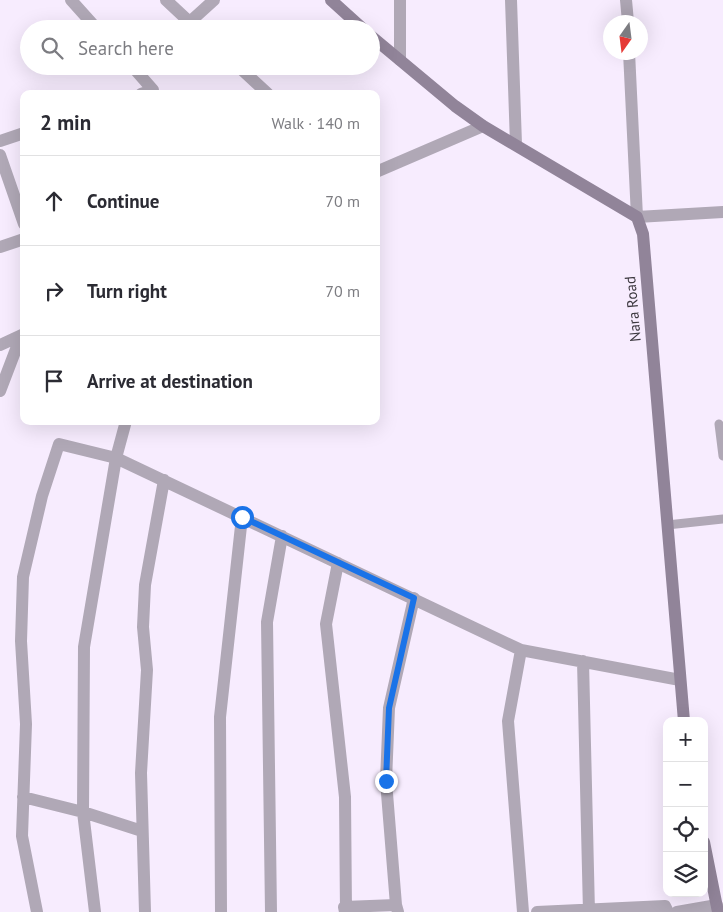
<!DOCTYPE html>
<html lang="en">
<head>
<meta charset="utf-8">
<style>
	body { margin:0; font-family:"PT Sans",sans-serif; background:#f2f2f3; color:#2b2b33 }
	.controls { position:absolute; right:15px; bottom:15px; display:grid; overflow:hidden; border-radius:10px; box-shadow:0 5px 20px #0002 }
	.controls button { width:45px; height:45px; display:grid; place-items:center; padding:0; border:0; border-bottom:1px solid #e1e1e2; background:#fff; color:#2b2b33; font:25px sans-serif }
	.compass { position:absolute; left:603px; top:15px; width:45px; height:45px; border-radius:50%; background:#fff; box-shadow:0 5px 20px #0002; rotate:194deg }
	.stop { position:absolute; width:15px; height:15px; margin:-11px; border:4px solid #1a73e8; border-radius:50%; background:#fff }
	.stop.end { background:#1a73e8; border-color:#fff; box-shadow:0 1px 5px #0008 }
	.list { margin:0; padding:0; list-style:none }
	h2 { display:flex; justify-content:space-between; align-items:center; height:65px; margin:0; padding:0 20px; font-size:21px }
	h2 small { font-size:16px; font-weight:400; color:#7c7c81 }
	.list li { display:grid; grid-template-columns:32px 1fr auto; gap:15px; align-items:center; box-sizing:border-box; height:90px; padding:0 20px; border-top:1px solid #e1e1e2 }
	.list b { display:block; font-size:19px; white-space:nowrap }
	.list em { font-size:16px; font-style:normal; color:#7c7c81 }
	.icon { flex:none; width:28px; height:28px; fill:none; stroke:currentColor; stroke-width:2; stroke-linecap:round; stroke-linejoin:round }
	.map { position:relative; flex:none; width:723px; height:912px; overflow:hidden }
	.search { position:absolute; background:#fff; box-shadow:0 5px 20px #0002; left:20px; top:20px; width:360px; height:55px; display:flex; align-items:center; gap:12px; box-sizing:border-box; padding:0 18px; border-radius:28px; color:#7c7c81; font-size:19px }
	.panel { position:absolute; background:#fff; box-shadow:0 5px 20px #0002; left:20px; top:90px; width:360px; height:335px; border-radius:10px }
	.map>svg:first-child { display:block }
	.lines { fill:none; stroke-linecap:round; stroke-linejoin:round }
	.service { stroke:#b0a8b6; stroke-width:9 }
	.minor { stroke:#b0a8b6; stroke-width:12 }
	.secondary { stroke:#918499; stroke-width:12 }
	.route { stroke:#1a73e8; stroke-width:6 }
	.labels { text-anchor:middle; stroke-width:5; stroke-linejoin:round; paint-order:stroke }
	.street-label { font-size:15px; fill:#3d3940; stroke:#f7ecfe }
</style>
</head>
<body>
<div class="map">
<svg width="723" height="912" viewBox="0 0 723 912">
	<rect width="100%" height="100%" fill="#f7ecfe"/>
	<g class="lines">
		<path class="service" d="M719,424L723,456
			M667,525L723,519"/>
		<path class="minor" d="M71,0L97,29
			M166,0L197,29
			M400,0V60
			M511,0L516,144
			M626,0L628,22
			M182,29L214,0
			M629,52L637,217L723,212
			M132,66L153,90L141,94
			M238,66L268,94
			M0,141L24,133
			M0,155L24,224
			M376,172L483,126
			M0,247L24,239
			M0,345L24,334
			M0,391L21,336
			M126,421L116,458L521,650L680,680
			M338,563L326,624L345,797L346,912
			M521,650L508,721L523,912
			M583,661L589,912
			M23,797L83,812L142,831
			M396,905L386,781L389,708L414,598
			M37,912L22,836L26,724L21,641L23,577L42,496L59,444L116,458L84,647L83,812L95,912
			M145,912L141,773L147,670L143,627L145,585L164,480
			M221,912L220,717L242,517
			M271,912L267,622L282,536
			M345,912L344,907L396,905L398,912
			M537,912L665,906L668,912
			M677,912L717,905"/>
		<path class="secondary" d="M331,0L363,29
			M371,36L455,106L483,126L637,217L643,234L684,721
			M704,842L718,912"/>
	</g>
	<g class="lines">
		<path class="route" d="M242,517L414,598L389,708L386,781"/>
	</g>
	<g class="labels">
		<g class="street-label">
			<text transform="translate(633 309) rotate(-95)" y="5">Nara Road</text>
		</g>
	</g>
</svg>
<div class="controls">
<button>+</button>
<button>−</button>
<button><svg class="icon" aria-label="locate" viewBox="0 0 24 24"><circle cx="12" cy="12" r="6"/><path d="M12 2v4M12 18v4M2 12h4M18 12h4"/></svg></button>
<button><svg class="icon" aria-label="layers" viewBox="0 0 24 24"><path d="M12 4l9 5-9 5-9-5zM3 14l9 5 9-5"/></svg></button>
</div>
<svg class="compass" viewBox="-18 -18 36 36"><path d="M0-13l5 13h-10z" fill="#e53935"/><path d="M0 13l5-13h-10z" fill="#7c7c81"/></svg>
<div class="stop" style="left:242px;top:517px"></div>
<div class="stop end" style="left:386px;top:781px"></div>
<div class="search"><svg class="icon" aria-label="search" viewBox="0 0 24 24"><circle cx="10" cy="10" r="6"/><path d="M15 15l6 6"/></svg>Search here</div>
<section class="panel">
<h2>2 min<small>Walk · 140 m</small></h2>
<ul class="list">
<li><svg class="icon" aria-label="ahead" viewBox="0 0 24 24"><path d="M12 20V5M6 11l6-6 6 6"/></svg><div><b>Continue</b></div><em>70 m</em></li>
<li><svg class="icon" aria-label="right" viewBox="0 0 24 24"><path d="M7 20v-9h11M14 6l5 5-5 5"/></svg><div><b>Turn right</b></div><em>70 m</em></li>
<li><svg class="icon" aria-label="arrive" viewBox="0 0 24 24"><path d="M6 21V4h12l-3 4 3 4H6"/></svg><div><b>Arrive at destination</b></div></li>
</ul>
</section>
</div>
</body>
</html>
